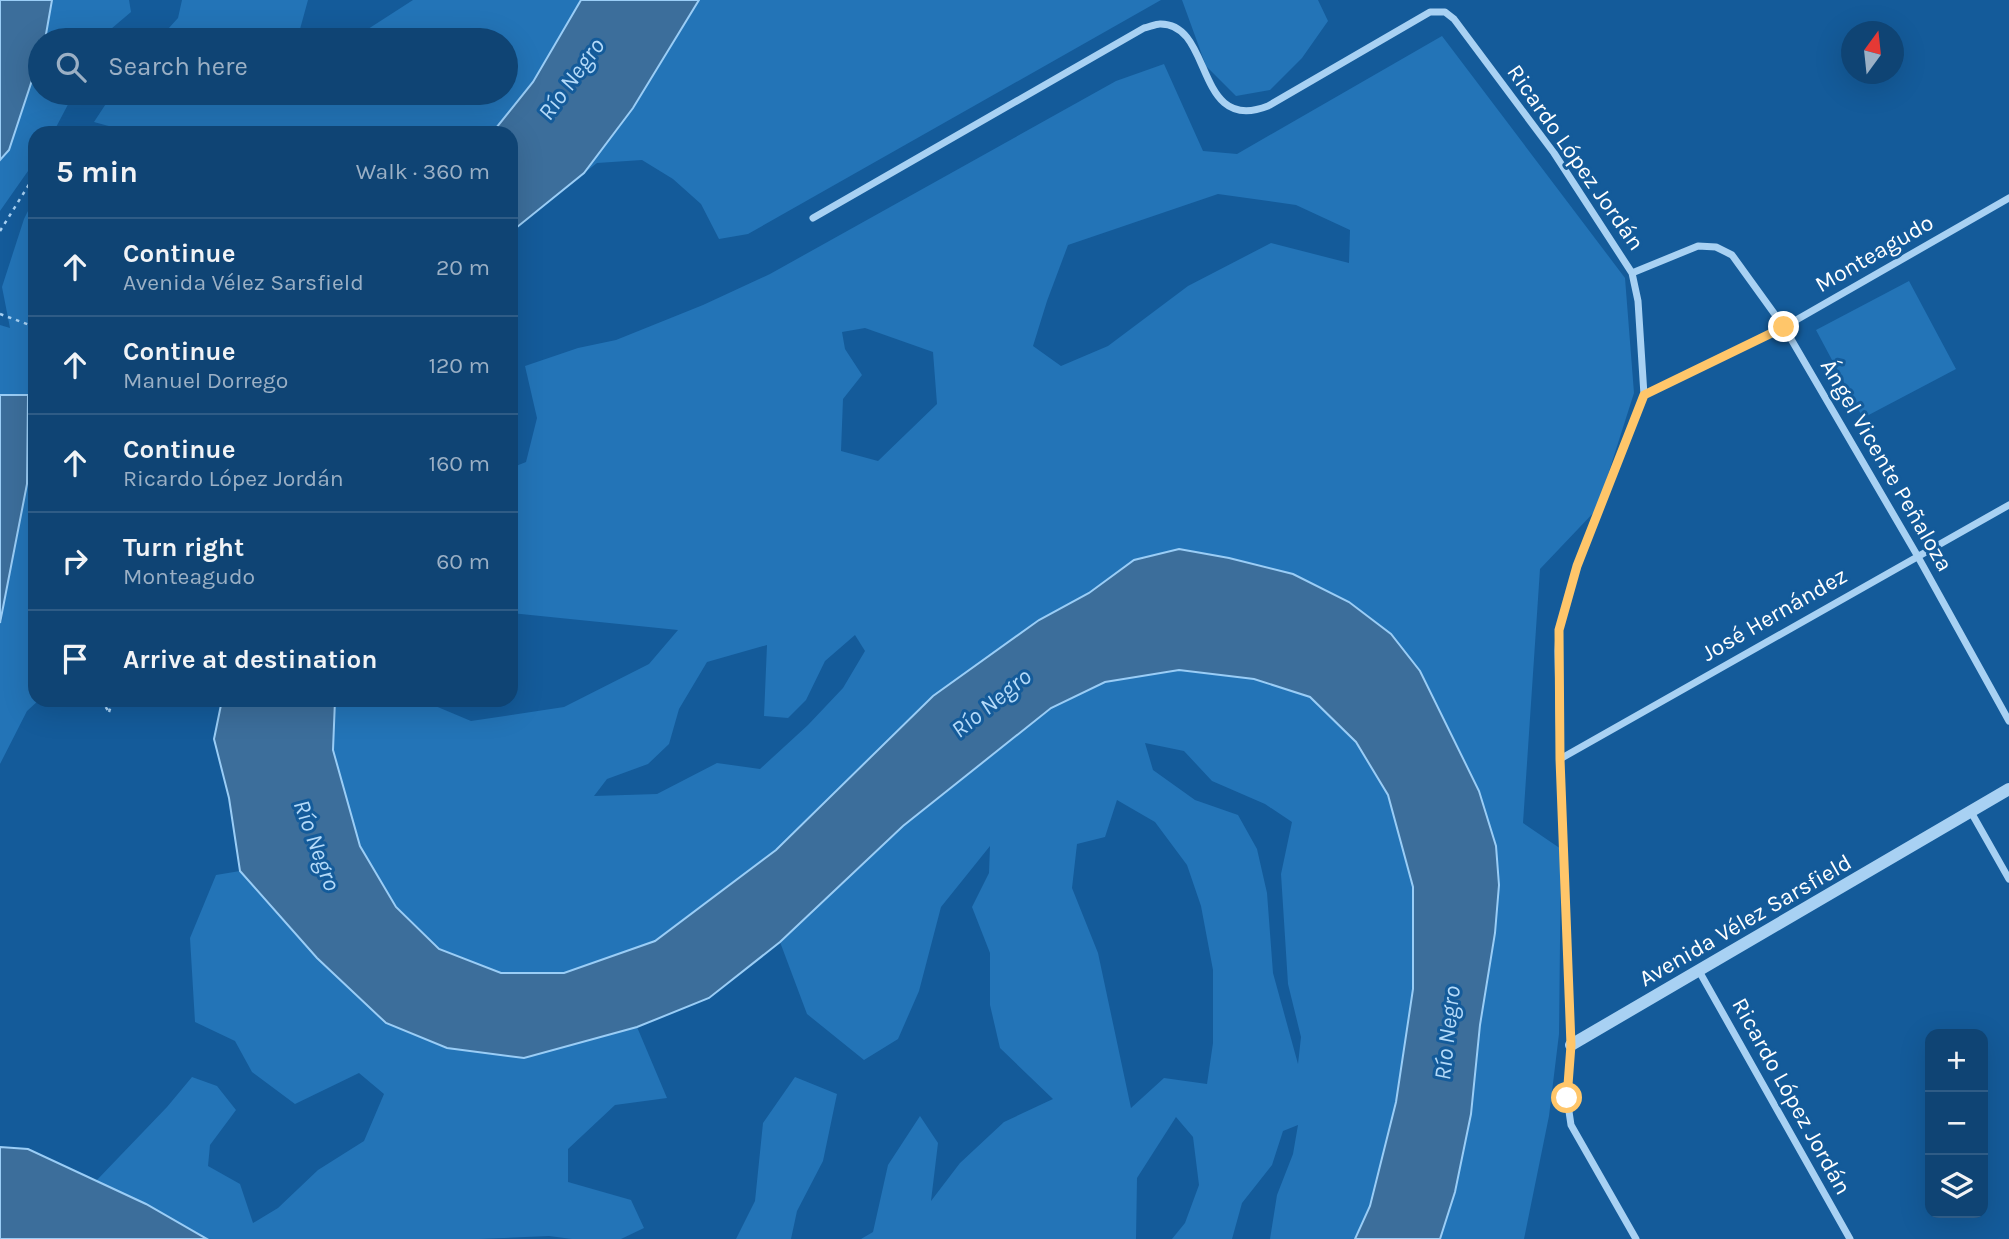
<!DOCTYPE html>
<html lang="en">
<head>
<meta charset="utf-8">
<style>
	body { margin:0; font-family:Karla,sans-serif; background:#184b79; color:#f1f3f6 }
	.controls { position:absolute; right:21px; bottom:21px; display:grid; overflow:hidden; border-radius:14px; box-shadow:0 7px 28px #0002 }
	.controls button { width:63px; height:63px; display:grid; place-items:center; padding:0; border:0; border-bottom:2px solid #2f5c86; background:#0f4474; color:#f1f3f6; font:35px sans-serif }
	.compass { position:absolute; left:1841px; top:21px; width:63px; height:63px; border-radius:50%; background:#0f4474; box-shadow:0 7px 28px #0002; rotate:15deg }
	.stop { position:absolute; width:21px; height:21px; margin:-16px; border:5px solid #ffc66a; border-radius:50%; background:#fff }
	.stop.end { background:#ffc66a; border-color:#fff; box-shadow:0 2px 7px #0008 }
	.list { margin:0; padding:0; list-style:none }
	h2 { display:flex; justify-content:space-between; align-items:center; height:91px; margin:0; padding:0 28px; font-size:30px }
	h2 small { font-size:23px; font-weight:400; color:#9bb0c5 }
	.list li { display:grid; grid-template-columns:46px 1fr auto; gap:21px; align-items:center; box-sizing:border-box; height:98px; padding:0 28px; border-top:2px solid #2f5c86 }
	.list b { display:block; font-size:26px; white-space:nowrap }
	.list p { margin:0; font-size:23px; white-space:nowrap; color:#9bb0c5 }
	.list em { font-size:23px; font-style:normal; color:#9bb0c5 }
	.icon { flex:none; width:38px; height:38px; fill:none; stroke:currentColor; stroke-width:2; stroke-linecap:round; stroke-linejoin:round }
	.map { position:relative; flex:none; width:2009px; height:1239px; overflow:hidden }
	.search { position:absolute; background:#0f4474; box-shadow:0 7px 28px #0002; left:28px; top:28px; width:490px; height:77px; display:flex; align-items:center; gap:18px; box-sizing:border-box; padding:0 24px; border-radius:38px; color:#9bb0c5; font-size:26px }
	.panel { position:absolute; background:#0f4474; box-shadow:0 7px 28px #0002; left:28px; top:126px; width:490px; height:581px; border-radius:21px }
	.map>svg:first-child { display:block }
	.green { fill:#2374b7; fill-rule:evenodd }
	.water { fill:#3c6e9b; stroke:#9acdf6; stroke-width:2 }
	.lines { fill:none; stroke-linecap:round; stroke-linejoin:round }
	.path { stroke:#a8d1f3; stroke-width:2.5; stroke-dasharray:3.5 5; stroke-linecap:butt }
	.minor { stroke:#a8d1f3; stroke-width:7 }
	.tertiary { stroke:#a8d1f3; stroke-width:12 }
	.route { stroke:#ffc66a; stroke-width:9 }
	.labels { text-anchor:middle; stroke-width:6; stroke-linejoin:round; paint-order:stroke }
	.street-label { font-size:23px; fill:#fff; stroke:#145b9a }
	.water-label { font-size:24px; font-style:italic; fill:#b4daf9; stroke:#145b9a }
</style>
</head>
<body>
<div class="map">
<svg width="2009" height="1239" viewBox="0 0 2009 1239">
	<rect width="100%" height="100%" fill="#145b9a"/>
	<path class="green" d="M52,0H129L131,12L98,40H45Z
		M182,0H308L297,40H158L178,18Z
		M413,0H581L533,82L492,133H134L94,122L113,93H506V40H351Z
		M699,0H1161L748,234L719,239L701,204L673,179L642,160L597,163L584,173L633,108Z
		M1182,0H1318L1328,21L1302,58L1270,90L1236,96L1206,66Z
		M1442,36L1625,278L1634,393L1597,509L1540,569L1523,823L1561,849L1559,1034L1549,1116L1524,1239H1440L1455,1192L1471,1114L1480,1025L1496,846L1479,791L1420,671L1391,634L1349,602L1134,560L1089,593L776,850L654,941L564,973H501L439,949L396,907L360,846L333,750L335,700H421L471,721L564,707L649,664L678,630L511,613V468L526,462L537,418L525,366L578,348L616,340L703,305L770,274L1116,81L1164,64L1203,151L1237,154ZM1218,194L1296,205L1350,230L1349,263L1271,243L1188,286L1108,346L1061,366L1033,346L1047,301L1068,245ZM865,328L933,352L937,404L878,461L841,451L843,399L862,375L845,349L842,332ZM855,635L865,651L843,688L808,725L760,769L717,763L657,794L594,796L607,779L648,764L669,744L679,709L707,662L767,645L764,716L788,718L806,700L825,661Z
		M40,56V93H74L53,133H35V161L0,211V160L9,150Z
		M35,197V700H39L27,711L0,764V623L2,621L28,396L0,395V325L10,328L2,287L24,219Z
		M1909,281L1956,369L1863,418L1816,330Z
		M1179,670L1254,679L1310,697L1356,742L1388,795L1413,887V989L1396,1102L1370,1206L1355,1239H1270L1277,1195L1293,1154L1298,1125L1283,1131L1272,1165L1242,1203L1232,1239H1172L1185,1223L1199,1185L1193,1137L1176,1117L1137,1178L1136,1239H861L873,1232L888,1165L920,1116L938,1143L931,1201L960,1163L1004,1122L1053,1099L1000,1048L990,1005V953L972,907L989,873L990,846L941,907L919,991L898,1039L864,1060L807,1014L780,942L903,826L1051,708L1105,682ZM1145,743L1184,751L1212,781L1265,804L1292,822L1281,874L1288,984L1301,1037L1298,1064L1273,973L1267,893L1257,849L1238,815L1195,800L1153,770ZM1117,800L1155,822L1187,865L1201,906L1213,970V1043L1207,1084L1164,1078L1131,1108L1098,953L1072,888L1077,844L1105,837Z
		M240,871L317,958L524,1058L637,1027L667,1098L615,1105L568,1149V1182L631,1200L644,1228L621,1239H572L549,1236L479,1239H207L146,1204L96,1181L167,1107L192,1077L217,1086L236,1110L210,1145L208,1166L240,1184L253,1223L278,1208L318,1170L364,1141L384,1094L359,1073L295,1104L252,1072L235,1041L195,1022L190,938L216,875Z
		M795,1077L837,1094L823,1161L797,1211L791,1239H736L755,1201L763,1123Z"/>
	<path class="water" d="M0,0H52L45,40H40V56L9,150L0,160Z
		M581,0H699L633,108L584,173L511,232V133H492L533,82Z
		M0,395H28L27,484L0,623Z
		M1179,549L1229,558L1293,574L1349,602L1391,634L1420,671L1479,791L1496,846L1499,885L1495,933L1480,1025L1471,1114L1455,1192L1440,1239H1355L1370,1206L1396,1102L1413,989V887L1388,795L1356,742L1310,697L1254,679L1179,670L1105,682L1051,708L903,826L780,942L709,998L637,1027L524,1058L447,1048L386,1023L317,958L240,871L229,798L214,739L222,700H335L333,750L360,846L396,907L439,949L501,973H564L655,941L776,850L933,696L1039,620L1089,593L1134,560Z
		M0,1147L28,1149L146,1204L207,1239H0Z"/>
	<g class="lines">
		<path class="path" d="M84,133L96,130L99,133
			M0,231L35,175
			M0,314L35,327
			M101,700L109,712
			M109,712L113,700"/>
		<path class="minor" d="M813,218L1144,28C1149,27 1156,24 1160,24C1214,23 1194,135 1268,106L1430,12H1445L1454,19L1554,153L1632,273L1638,301L1644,395L1577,566L1559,630L1558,651L1560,759L1571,1045L1567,1098L1571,1125L1636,1239
			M1632,273L1698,246L1716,247L1732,255L1784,327L1917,555L2009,721
			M1644,395L1784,327L2009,198
			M1560,759L2009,505
			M1971,812L2009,879
			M1699,971L1850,1239"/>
		<path class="tertiary" d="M1571,1045L2009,789"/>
	</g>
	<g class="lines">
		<path class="route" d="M1567,1098L1571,1045L1560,759L1559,630L1577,566L1644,395L1784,327"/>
	</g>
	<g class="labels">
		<g class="street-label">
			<text transform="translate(1576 157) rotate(55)" y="8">Ricardo López Jordán</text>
			<text transform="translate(1874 253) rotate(-30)" y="8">Monteagudo</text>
			<text transform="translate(1887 465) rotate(60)" y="8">Ángel Vicente Peñaloza</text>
			<text transform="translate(1774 614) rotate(-30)" y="8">José Hernández</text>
			<text transform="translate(1745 920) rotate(-30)" y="8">Avenida Vélez Sarsfield</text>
			<text transform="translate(1792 1096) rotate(61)" y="8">Ricardo López Jordán</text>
		</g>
		<g class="water-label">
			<text transform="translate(571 79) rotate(-54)" y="8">Río Negro</text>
			<text transform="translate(991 703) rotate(-39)" y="8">Río Negro</text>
			<text transform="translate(317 845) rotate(70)" y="8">Río Negro</text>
			<text transform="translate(1447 1033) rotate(-84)" y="8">Río Negro</text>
		</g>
	</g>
</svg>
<div class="controls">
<button>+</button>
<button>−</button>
<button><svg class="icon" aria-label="layers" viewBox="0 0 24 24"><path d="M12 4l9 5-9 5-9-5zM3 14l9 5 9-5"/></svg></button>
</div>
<svg class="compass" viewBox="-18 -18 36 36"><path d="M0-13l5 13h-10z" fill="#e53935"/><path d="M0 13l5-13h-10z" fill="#9bb0c5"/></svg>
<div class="stop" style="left:1567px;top:1098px"></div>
<div class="stop end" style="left:1784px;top:327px"></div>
<div class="search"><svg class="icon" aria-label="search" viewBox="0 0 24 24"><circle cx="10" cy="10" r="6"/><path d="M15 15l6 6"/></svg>Search here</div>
<section class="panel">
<h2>5 min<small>Walk · 360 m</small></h2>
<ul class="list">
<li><svg class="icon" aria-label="ahead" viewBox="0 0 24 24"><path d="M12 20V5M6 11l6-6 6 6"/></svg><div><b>Continue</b><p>Avenida Vélez Sarsfield</p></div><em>20 m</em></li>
<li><svg class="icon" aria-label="ahead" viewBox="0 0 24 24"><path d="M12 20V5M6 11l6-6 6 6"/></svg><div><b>Continue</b><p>Manuel Dorrego</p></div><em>120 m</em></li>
<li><svg class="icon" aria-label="ahead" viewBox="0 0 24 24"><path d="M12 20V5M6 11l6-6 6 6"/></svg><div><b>Continue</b><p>Ricardo López Jordán</p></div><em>160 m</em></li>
<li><svg class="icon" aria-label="right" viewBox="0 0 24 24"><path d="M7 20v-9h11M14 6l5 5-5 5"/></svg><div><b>Turn right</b><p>Monteagudo</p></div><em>60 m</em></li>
<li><svg class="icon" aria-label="arrive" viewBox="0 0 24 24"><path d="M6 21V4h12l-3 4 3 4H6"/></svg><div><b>Arrive at destination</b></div></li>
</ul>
</section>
</div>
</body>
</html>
